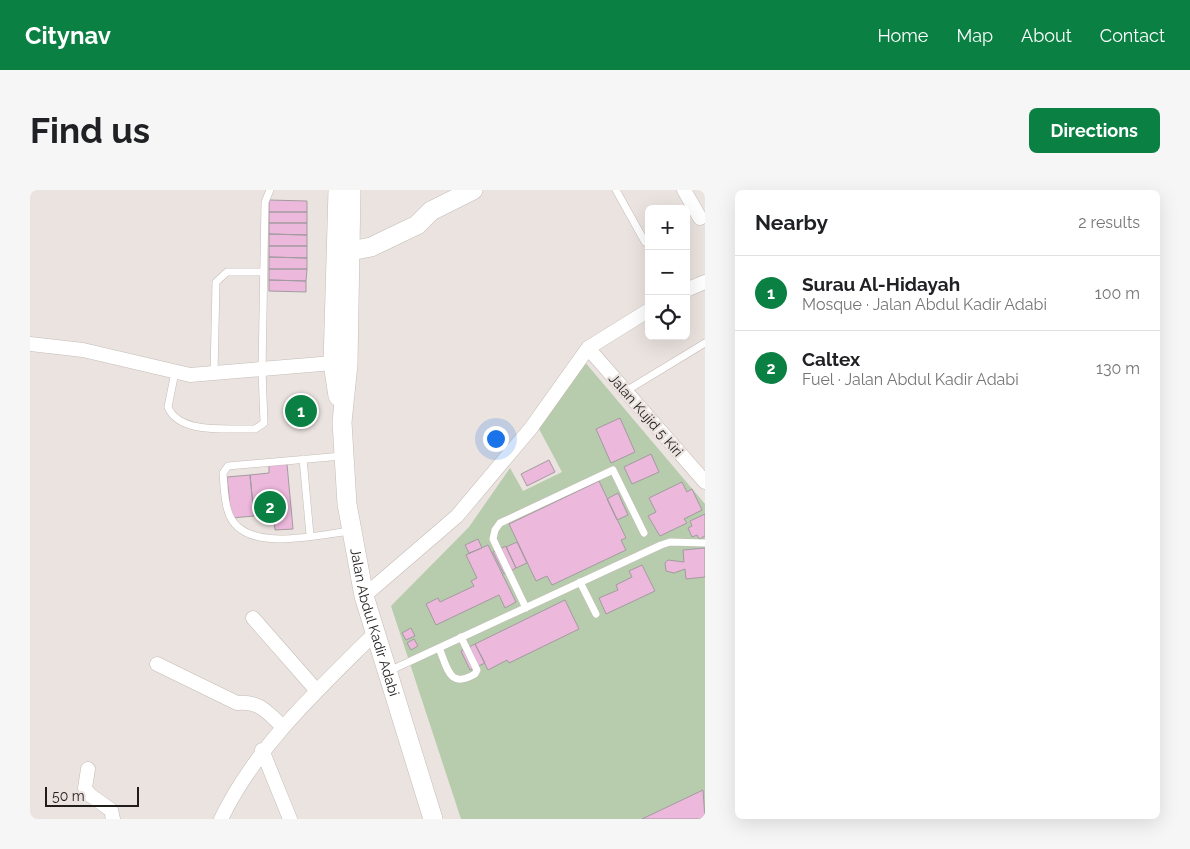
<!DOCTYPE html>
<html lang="en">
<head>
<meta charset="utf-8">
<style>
	body { margin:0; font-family:Raleway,sans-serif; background:#f6f6f6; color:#202124 }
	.controls { position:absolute; right:15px; top:15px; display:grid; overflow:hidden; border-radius:8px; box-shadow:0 5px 20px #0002 }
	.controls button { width:45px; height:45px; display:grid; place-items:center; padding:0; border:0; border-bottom:1px solid #e0e0e0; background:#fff; color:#202124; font:25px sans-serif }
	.scale { position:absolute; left:15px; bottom:12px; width:94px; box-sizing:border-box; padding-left:5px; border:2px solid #201d1b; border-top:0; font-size:14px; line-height:18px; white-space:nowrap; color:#201d1b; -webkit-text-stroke:4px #ebe3df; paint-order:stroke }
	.you { position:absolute; left:465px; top:248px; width:18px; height:18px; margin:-12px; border:4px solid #fff; border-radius:50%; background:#1a73e8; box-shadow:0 0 0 8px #1a73e833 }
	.badge { display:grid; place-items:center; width:32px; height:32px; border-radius:50%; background:#0b8043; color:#fff; font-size:16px; font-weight:700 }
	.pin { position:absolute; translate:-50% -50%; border:2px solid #fff; box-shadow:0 1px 5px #0006 }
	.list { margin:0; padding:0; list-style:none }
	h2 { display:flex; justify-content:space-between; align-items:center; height:65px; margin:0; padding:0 20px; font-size:21px }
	h2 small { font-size:16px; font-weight:400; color:#757577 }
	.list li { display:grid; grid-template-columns:32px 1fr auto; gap:15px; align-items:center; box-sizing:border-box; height:75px; padding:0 20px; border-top:1px solid #e0e0e0 }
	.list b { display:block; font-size:19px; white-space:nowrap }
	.list p { margin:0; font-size:16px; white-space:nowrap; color:#757577 }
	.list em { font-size:16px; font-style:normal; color:#757577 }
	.icon { flex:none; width:28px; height:28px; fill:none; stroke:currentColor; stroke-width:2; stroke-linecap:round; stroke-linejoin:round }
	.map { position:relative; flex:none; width:675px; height:629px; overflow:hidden; border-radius:8px }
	header { display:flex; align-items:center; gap:30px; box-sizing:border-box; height:70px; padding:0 25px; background:#0b8043; color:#fff }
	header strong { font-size:24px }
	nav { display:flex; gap:28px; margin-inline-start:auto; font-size:18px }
	.intro { display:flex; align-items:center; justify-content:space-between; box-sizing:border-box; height:120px; padding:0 30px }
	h1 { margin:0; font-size:35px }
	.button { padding:12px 22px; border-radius:8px; background:#0b8043; color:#fff; font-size:18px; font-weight:700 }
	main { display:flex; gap:30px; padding:0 30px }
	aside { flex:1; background:#fff; border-radius:8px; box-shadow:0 5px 20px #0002 }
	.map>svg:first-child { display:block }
	.green { fill:#b7cbad }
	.building { fill:#ecb8dc; stroke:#a29b9f }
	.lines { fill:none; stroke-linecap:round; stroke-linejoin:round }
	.lane-casing { stroke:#c4bcb7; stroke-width:8 }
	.street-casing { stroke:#c4bcb7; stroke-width:15 }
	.secondary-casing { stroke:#c4bcb7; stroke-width:20 }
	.lane { stroke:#fff; stroke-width:7 }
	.street { stroke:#fff; stroke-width:14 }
	.secondary { stroke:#fff; stroke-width:19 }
	.labels { text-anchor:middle; stroke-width:4.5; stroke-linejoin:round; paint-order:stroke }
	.street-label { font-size:14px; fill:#201d1b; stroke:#ebe3df }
</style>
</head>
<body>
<header>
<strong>Citynav</strong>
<nav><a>Home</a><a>Map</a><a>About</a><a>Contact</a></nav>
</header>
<div class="intro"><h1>Find us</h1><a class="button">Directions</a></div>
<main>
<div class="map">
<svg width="675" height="629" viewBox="0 0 675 629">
	<rect width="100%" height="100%" fill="#ebe3df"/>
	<path class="green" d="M554,171L675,314V629H431L361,416L439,337L480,278L493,301L532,282L508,237Z"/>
	<path class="building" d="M239,10L277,11V22H239Z
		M239,22H277V33H239Z
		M239,33H277V45L239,44Z
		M239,44L277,45V56H239Z
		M239,56H277V68L239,67Z
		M239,67L277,68V79H239Z
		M239,79H277L276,91L239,90Z
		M239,90L276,91V102L239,101Z
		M590,228L605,262L581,273L566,239Z
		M621,264L629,282L602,294L594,277Z
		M519,270L525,282L497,296L491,284Z
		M257,274L263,339L245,340L243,324L224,326L220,285L239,283V275Z
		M220,285L224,326L201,328L197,287Z
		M569,291L596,348L591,350L596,360L522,395L517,386L506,391L479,334Z
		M652,292L657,302L662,299L672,320L654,329L657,333L630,346L618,326L626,322L619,308Z
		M588,303L598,325L587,330L577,309Z
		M675,324V346L669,349L667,345L662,347L658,338L662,336L660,331Z
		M448,349L452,358L439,363L435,355Z
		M487,352L497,373L486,378L476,357Z
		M458,355L486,412L475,418L469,405L406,435L396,414L408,408L410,412L444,396L441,391L447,388L436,365Z
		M476,356L486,378L474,384L463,362Z
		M675,358V387L656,389L655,379L644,383L636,381L635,373L638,370L654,372L653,360Z
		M612,375L625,401L576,424L569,408L588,400L586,395L602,387L599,381Z
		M535,410L549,439L479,473L477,470L458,480L445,454Z
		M381,438L385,446L376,450L372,443Z
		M384,449L388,456L381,460L377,453Z
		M445,454L455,473L440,480L431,461Z
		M673,600L675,629H612Z"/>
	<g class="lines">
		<defs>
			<path id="lane" d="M586,0L615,52
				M145,182L138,217C149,245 200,238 225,239L234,233L232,180L235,12L240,0
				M184,184L186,92L197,82H234
				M596,201L675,153
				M312,266L198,276L193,283C194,295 194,309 198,321C211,365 286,345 320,341
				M273,269L280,345
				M550,392L566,424
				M496,418L463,349L465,340L470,333L583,280L614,343
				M409,458C418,479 419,499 445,484L447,480L431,447
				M359,481L631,355L640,352L675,353"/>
			<path id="street" d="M654,0L670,28
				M656,100L675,92
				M0,154L53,160L160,185L303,173
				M558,158L675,292
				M334,406L427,326L501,238L558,158L619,120
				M223,428L287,501
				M127,474L207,513C230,511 237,522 253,537
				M232,560L260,629
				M58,579L55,598L60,605L81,620L83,629
				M191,629C227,555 287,501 345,443"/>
			<g id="secondary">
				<path d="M308,0L303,173L308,206"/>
				<path id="s1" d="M321,0L318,174L312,232L317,314L334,406L403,629"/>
				<path d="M308,61H320L341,57L387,35L401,21L443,0"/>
			</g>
		</defs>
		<use href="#lane" class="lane-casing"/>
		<use href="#street" class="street-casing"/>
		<use href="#secondary" class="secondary-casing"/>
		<use href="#lane" class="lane"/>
		<use href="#street" class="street"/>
		<use href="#secondary" class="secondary"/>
	</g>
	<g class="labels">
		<g class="street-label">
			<text transform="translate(616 225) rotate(49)" y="5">Jalan Kujid 5 Kiri</text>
			<text dy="5" stroke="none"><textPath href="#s1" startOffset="436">Jalan Abdul Kadir Adabi</textPath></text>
		</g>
	</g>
</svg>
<div class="controls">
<button>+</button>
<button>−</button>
<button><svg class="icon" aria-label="locate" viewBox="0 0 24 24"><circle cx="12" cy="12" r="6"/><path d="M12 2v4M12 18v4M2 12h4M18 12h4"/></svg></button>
</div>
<div class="scale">50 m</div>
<div class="you"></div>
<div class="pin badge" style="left:271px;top:221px">1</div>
<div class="pin badge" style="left:240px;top:317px">2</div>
</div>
<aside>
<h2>Nearby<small>2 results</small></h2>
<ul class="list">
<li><span class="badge">1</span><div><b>Surau Al-Hidayah</b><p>Mosque · Jalan Abdul Kadir Adabi</p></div><em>100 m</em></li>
<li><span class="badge">2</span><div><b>Caltex</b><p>Fuel · Jalan Abdul Kadir Adabi</p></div><em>130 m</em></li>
</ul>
</aside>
</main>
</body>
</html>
